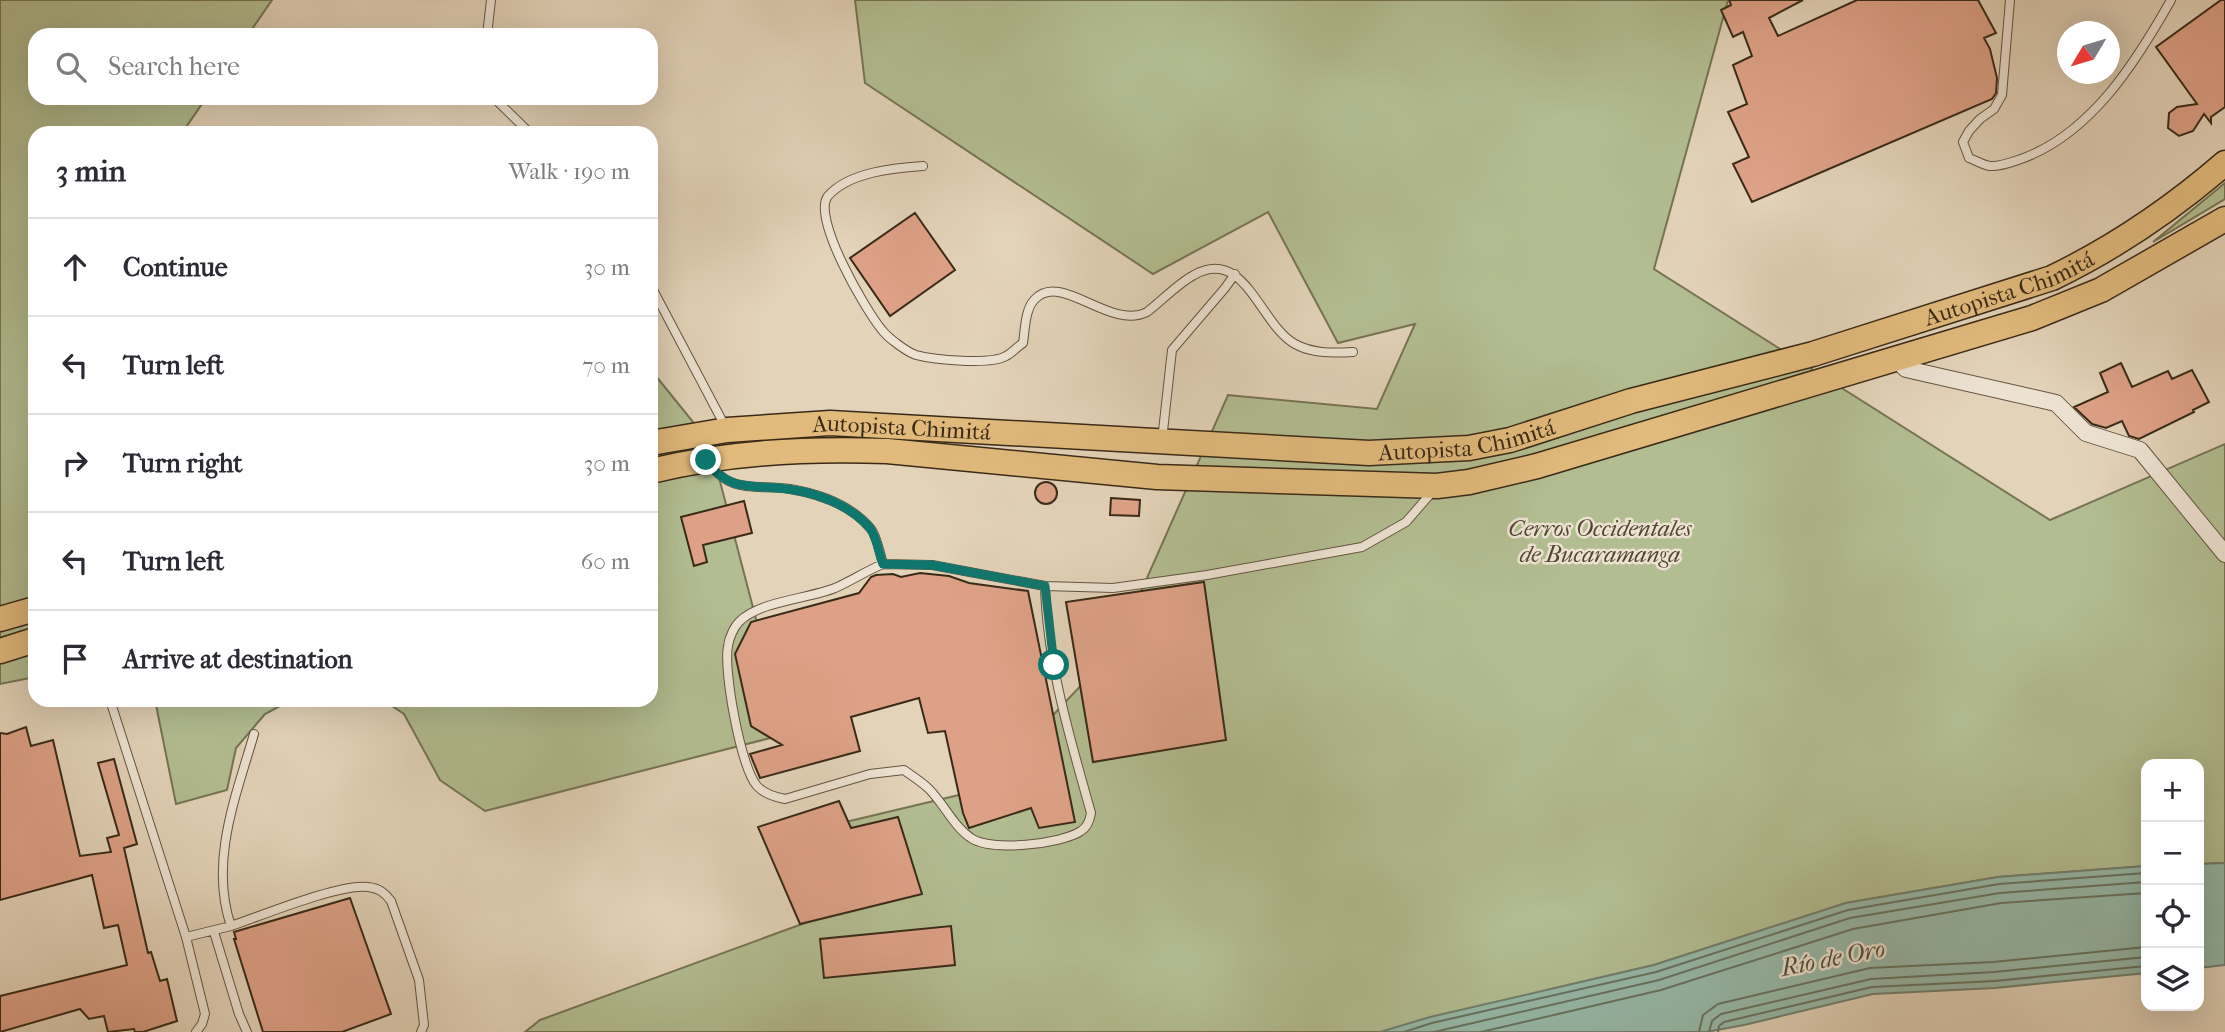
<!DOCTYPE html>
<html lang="en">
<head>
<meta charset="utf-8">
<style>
	body { margin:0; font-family:"IM FELL French Canon",serif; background:#f2f2f3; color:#2b2b33 }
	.controls { position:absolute; right:21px; bottom:21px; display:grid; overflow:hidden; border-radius:14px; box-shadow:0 7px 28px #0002 }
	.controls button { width:63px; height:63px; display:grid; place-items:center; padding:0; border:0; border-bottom:2px solid #e1e1e2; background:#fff; color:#2b2b33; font:35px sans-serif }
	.compass { position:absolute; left:2057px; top:21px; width:63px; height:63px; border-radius:50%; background:#fff; box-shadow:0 7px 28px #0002; rotate:232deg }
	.stop { position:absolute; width:21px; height:21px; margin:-16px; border:5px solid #0f766e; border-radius:50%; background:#fff }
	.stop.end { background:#0f766e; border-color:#fff; box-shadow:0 2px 7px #0008 }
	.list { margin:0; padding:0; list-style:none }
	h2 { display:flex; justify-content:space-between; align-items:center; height:91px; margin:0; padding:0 28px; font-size:30px }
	h2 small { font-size:23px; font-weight:400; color:#7c7c81 }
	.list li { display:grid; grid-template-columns:46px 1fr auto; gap:21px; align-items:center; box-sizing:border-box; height:98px; padding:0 28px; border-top:2px solid #e1e1e2 }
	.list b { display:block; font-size:26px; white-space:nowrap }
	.list em { font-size:23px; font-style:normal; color:#7c7c81 }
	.icon { flex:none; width:38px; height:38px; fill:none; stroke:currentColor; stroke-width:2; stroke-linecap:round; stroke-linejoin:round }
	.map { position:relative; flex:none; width:2225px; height:1032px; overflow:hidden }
	.search { position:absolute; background:#fff; box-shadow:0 7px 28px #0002; left:28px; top:28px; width:630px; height:77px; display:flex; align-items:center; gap:18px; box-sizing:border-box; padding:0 24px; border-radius:21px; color:#7c7c81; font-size:26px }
	.panel { position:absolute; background:#fff; box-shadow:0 7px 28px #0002; left:28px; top:126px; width:630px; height:581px; border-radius:21px }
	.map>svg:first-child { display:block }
	.green { fill:#b2bd91; stroke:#767454; stroke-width:2 }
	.water { fill:#96b9a9; stroke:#71806f; stroke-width:2 }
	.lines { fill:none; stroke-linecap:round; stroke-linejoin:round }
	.shore { stroke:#687260; stroke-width:2 }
	.building { fill:#dea187; stroke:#392a18; stroke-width:2 }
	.service-casing { stroke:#645440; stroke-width:10 }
	.minor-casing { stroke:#645440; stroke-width:18 }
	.trunk-casing { stroke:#392a18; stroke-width:27 }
	.service { stroke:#ede2d2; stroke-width:8 }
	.minor { stroke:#ede2d2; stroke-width:16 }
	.trunk { stroke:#e2ba7c; stroke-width:24 }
	.route { stroke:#0f766e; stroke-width:9 }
	.labels { text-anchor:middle; stroke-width:5; stroke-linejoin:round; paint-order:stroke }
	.street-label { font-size:23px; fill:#392a18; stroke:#ede2d2 }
	.park-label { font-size:23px; font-style:italic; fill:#514730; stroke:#ede2d2 }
	.water-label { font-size:24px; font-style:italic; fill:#504e3c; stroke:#ede2d2 }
</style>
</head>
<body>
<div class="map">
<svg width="2225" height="1032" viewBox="0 0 2225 1032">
	<rect width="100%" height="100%" fill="#e3d3b9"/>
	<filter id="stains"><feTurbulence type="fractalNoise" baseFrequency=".00286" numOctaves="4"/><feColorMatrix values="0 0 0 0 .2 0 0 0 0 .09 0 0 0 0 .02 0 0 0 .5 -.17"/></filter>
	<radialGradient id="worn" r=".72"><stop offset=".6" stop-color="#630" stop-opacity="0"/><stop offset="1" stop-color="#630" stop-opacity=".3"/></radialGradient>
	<path class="green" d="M0,0H272L248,35H35V98H206L182,133H35V677L0,684Z
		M855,0H1728L1654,269L2050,520L2225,444V863L2199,864V764H2146V866L1998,877L1846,903L1654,965L1547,990L1572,1032H525L540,1020L813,920L791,835L984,789L1116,648L1228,395L1377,409L1415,324L1338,343L1268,212L1153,274L865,83Z
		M2225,183V199L2153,242Z
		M651,370L710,443L786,734L485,811L440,780L404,714L383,700H651Z
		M155,700H291L265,714L236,748L227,790L176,804Z"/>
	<path class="water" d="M2225,863V965L2199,968V864Z
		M2146,866V973L1995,988L1873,994L1744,1025L1706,1032H1380L1430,1017L1654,965L1846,903L1998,877Z"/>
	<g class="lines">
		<path class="shore" d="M1404,1032L1432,1023L1656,972L1848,910L1999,884L2146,873
			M1434,1032L1659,980L1850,918L2000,893L2146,882
			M1481,1032L1661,990L1853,929L2001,903L2146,893
			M1699,1032L1703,1015L1718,1004L1870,968L1993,962L2146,947
			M1709,1032L1712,1021L1721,1014L1871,979L1994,972L2146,957
			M1718,1032L1719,1026L1724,1022L1872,987L1995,981L2146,966"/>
	</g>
	<path class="building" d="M1729,0H1803L1769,18L1778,36L1857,0H1978L1996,33L1984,38L1990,49L1997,78L1996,93L1992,99L1752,202L1733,164L1749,157L1728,112L1747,104L1733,65L1752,56L1743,32L1733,37L1721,10L1731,5Z
		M2221,0H2225V107L2211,117V123L2204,114L2193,131L2179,136L2168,128L2169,113L2177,107L2197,104L2156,47Z
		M915,213L955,270L890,316L850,258Z
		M2121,363L2132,387L2168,371L2172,379L2192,370L2209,402L2193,410L2194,412L2139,439L2129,436L2122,421L2106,428L2092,424L2074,407L2108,392L2100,373Z
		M1035 493a11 11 0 1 1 22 0a11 11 0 1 1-22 0Z
		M1111,498L1140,500L1139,516L1110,515Z
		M744,501L752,533L703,545L707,562L694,566L681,517Z
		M920,573L949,576L969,583L1028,591L1075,822L1039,828L1031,808L969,828L963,813L945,731L928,733L919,698L851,717L860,751L760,778L750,754L782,745L751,726L735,654L751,622L859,593L871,577L876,575L893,574L901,577Z
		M1204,582L1226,740L1093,762L1066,602Z
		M26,727L31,746L53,740L80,856L111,852L107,838L119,835L98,763L114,759L137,844L124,848L148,953L151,952L160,981L167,979L177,1021L143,1032H135L134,1029L108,1032L104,1016L89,1019L80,1009L0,1032V996L127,965L118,925L104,928L92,875L0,900V733L7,734Z
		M839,801L851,828L898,817L922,894L800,924L758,827Z
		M350,898L391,1014L342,1032H263L234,939H236L234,932Z
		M951,926L955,965L824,978L820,939Z"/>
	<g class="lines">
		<defs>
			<path id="service" d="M2010,0L2002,95L1994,109L1980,119L1969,131L1963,142L1969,158C1975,160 1983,165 1990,166C1999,167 2012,162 2021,159C2091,134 2136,62 2171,0
				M487,35L491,0
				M494,98L530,133
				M923,166C894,168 849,172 828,196C811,217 866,311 882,330C888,338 907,352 916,355C934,360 991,365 1006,356C1012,353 1017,347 1023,343C1025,330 1025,310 1034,300C1061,270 1109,331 1147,312C1162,301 1177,284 1194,275C1245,246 1260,325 1295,344C1313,354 1334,353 1353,352
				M651,286L726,428
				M1162,440L1172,350L1225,288L1235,274
				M708,462C731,495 756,484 790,489C820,494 851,505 871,529C877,537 880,554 883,564C866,571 851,581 835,588C808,599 759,601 739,622C734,627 729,638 728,646C723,670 741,768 757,786C764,794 775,797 785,799L870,774L904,770C912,776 922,782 929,789C944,804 954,827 971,838C991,852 1062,844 1081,831C1088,827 1090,819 1091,813C1070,738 1047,663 1045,586L1113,588L1207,575L1362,547L1406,522L1433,491
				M883,564L932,565L1045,586
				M110,700L186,937L205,1014L202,1024L196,1032
				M231,926C261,916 340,883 368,887C379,888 385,893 391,901L419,980L424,1025L421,1032
				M214,932L239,1014L247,1032
				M186,937L231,926C209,862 236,796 254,734"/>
			<path id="minor" d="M1897,360L1906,369L2056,403L2086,433L2140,450L2225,554"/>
			<g id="trunk">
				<path id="s1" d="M651,443L727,430L830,423L1369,453L1469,448L1510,440L1631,401L1813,354L2052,278C2114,248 2173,208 2225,163"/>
				<path d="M651,471C728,452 808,448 887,451L1157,477L1437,486L1469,482L1537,466L2032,318L2101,290L2225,219"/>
				<path d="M0,619L35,609"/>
				<path d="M0,651L35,640"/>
			</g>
		</defs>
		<use href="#service" class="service-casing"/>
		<use href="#minor" class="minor-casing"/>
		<use href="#trunk" class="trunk-casing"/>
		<use href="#service" class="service"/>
		<use href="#minor" class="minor"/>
		<use href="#trunk" class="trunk"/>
	</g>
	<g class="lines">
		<path class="route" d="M706,460C730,494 752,484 788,489C818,493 850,505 870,528C877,537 879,554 883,564L932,565L1045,586L1054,665"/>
	</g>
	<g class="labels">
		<g class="street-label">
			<text dy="8" stroke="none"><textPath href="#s1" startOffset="1384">Autopista Chimitá</textPath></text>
			<text dy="8" stroke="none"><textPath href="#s1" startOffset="252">Autopista Chimitá</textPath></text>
			<text dy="8" stroke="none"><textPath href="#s1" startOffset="819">Autopista Chimitá</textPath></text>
		</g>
		<g class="park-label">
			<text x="1600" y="536">Cerros Occidentales<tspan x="1600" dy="26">de Bucaramanga</tspan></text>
		</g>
		<g class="water-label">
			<text transform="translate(1833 958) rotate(-11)" y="8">Río de Oro</text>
		</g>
	</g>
	<rect width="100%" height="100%" filter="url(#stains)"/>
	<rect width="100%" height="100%" fill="url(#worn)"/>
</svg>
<div class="controls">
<button>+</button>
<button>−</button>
<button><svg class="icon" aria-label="locate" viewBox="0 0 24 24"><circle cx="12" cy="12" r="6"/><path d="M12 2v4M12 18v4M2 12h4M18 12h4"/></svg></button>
<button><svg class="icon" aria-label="layers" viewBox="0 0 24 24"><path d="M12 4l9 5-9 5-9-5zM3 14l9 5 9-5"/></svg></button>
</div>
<svg class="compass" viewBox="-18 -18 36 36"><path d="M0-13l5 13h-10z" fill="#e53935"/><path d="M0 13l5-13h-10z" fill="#7c7c81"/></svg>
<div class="stop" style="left:1054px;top:665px"></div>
<div class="stop end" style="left:706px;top:460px"></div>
<div class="search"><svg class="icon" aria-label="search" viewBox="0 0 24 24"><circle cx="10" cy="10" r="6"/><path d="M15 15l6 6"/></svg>Search here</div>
<section class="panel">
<h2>3 min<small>Walk · 190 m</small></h2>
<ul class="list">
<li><svg class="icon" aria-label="ahead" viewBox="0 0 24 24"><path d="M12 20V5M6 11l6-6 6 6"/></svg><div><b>Continue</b></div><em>30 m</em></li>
<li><svg class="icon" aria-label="left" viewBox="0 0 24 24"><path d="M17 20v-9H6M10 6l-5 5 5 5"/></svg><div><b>Turn left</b></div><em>70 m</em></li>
<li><svg class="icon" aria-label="right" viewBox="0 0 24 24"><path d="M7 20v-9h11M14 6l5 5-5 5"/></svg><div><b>Turn right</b></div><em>30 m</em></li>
<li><svg class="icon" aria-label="left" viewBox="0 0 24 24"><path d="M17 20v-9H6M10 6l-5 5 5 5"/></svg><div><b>Turn left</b></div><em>60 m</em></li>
<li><svg class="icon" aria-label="arrive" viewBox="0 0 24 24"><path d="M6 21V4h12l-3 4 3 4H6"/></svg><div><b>Arrive at destination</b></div></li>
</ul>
</section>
</div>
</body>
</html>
